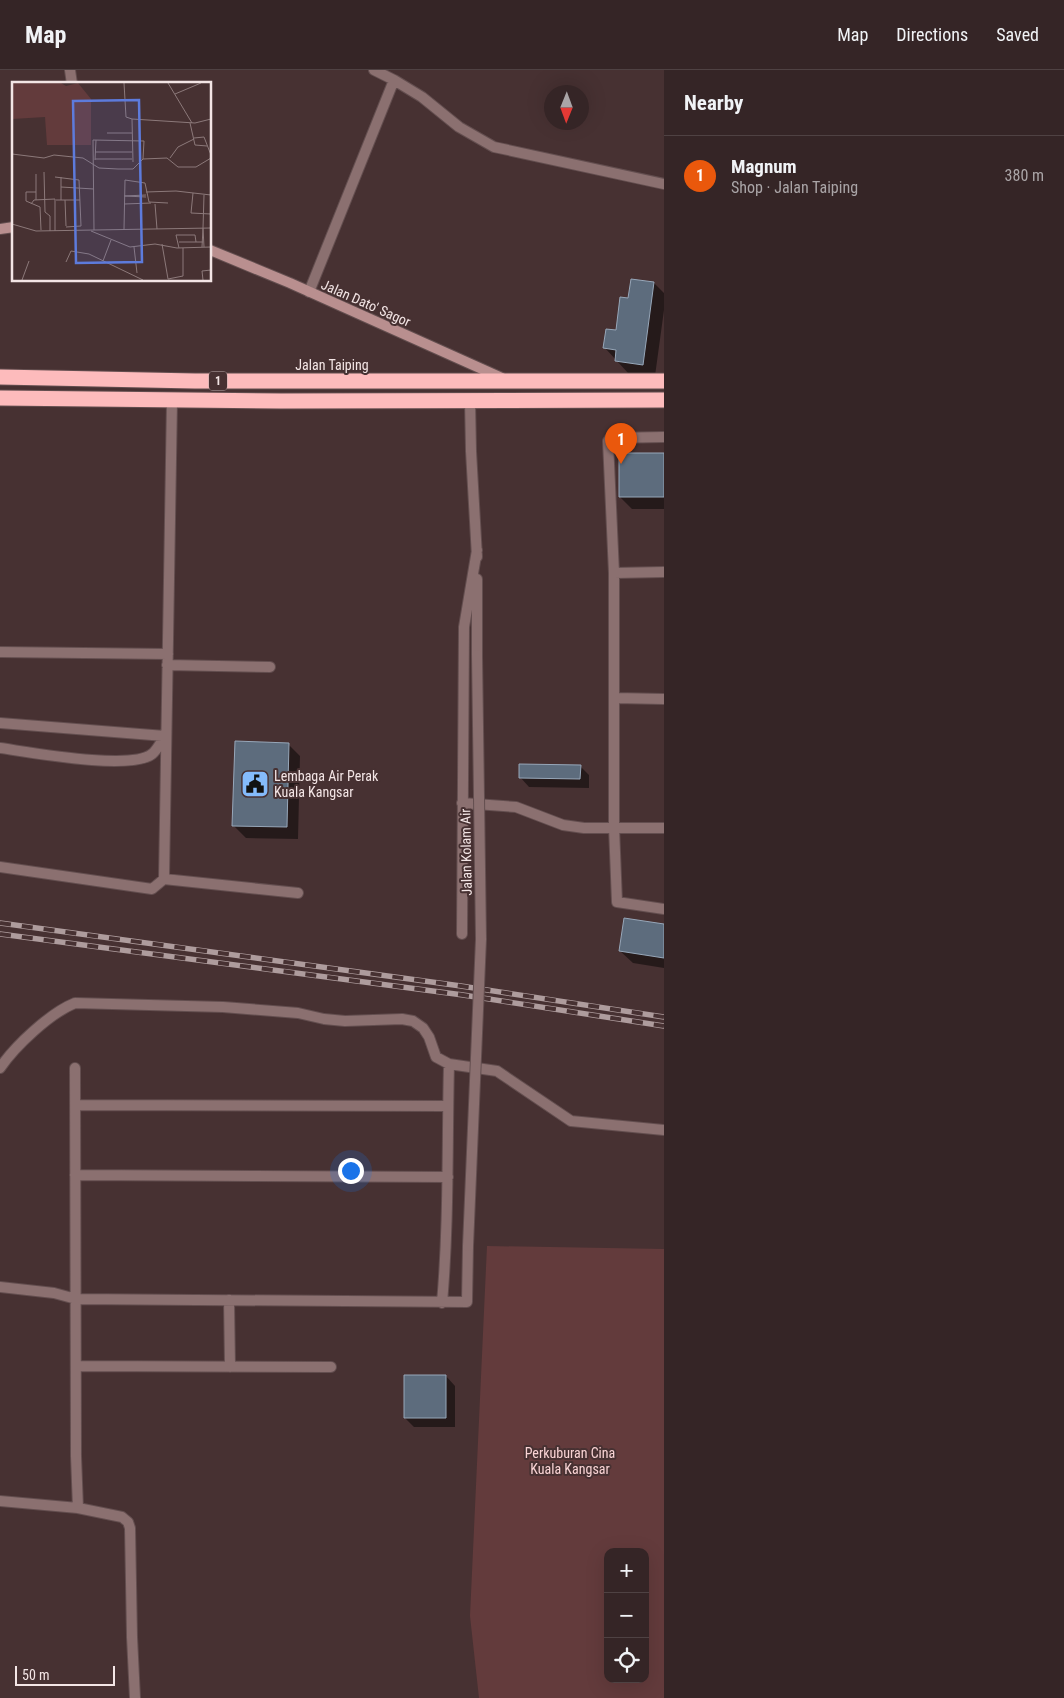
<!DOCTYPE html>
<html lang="en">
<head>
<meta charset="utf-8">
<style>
	body { margin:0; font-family:"Roboto Condensed",sans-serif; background:#403132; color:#f1f3f6 }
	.controls { position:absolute; right:15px; bottom:15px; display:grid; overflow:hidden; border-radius:10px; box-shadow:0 5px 20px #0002 }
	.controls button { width:45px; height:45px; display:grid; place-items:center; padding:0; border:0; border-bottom:1px solid #4f4243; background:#352526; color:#f1f3f6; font:25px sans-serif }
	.compass { position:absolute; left:544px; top:15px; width:45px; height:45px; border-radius:50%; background:#352526; box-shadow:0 5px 20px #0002; rotate:181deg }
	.scale { position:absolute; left:15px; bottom:12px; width:100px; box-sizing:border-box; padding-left:5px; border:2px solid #f3e5e5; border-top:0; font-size:14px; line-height:18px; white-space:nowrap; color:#f3e5e5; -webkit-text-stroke:4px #473132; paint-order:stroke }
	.you { position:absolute; left:350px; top:1100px; width:18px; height:18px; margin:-12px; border:4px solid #fff; border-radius:50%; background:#1a73e8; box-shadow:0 0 0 8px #1a73e833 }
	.badge { display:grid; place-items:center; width:32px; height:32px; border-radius:50%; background:#ea580c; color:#fff; font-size:16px; font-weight:700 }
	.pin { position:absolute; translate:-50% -41px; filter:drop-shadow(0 1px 2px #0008) }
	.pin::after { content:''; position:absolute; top:26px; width:18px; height:15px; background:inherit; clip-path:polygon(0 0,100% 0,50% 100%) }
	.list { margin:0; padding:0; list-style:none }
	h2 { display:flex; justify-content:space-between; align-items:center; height:65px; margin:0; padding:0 20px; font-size:21px }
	h2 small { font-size:16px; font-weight:400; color:#aaa5a7 }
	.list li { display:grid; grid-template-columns:32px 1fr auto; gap:15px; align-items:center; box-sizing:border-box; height:80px; padding:0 20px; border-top:1px solid #4f4243 }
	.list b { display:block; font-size:19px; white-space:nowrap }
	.list p { margin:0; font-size:16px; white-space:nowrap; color:#aaa5a7 }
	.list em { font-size:16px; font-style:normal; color:#aaa5a7 }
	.icon { flex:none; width:28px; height:28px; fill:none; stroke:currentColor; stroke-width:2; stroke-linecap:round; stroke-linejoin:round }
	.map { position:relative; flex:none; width:664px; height:1628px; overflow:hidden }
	header { display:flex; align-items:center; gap:30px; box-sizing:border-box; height:70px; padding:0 25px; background:#352526; border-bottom:1px solid #4f4243 }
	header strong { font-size:24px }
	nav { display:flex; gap:28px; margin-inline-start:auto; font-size:18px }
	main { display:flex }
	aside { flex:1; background:#352526 }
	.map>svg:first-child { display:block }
	.green { fill:#633b3c; fill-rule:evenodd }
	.shadow { fill:#0007 }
	.building { fill:#5d6c7d; stroke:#97a7b9 }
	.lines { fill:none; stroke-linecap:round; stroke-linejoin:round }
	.street-casing { stroke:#634e4f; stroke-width:12 }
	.secondary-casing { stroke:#634e4f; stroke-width:12 }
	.highway-casing { stroke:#634e4f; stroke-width:17 }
	.street { stroke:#8b7070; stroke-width:10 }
	.secondary { stroke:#b98f8f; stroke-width:10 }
	.highway { stroke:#fdbbbc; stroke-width:15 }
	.rail-casing { stroke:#ae9c9d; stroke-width:5.5 }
	.rail { stroke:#473132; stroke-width:4; stroke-dasharray:11; stroke-linecap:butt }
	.street-bridge-casing { stroke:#634e4f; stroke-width:12; stroke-linecap:butt }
	.street-bridge { stroke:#8b7070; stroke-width:10 }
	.labels { text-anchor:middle; stroke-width:4; stroke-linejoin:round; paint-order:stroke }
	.shield { fill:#473132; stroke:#bfafaf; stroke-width:1 }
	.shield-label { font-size:12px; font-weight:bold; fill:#f3e5e5 }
	.street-label { font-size:14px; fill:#f3e5e5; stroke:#473132 }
	.poi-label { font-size:14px; fill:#f3e5e5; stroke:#473132; text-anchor:start }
	.park-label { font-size:14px; fill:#f9d3d4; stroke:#473132 }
	.inset-road { fill:none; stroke:#8c797a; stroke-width:1 }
	.view { fill:#5d7bdc; fill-opacity:0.15; stroke:#5d7bdc; stroke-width:2.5 }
	.inset-edge { fill:none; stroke:#f3e5e5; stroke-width:2.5 }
</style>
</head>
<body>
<header>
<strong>Map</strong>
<nav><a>Map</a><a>Directions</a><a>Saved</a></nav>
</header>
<main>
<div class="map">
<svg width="664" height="1628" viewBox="0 0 664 1628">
	<rect width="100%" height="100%" fill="#473132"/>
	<path class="green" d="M487,1176L664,1179V1628H479L470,1546ZM608,1482H645V1609H608Z"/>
	<path class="shadow" d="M632,210L654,213L664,223V240L655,306L628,303L605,278L617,262L629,230Z
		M664,384V439H632L620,427Z
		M288,674L300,686L298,769L246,768L234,756Z
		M580,696L589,705V718L529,717L520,707Z
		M664,855V898L633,893L620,881Z
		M446,1306L455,1316V1357H414L405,1348Z"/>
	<path class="building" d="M631,209L654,212L643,295L615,291L616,280L603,278L606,259L616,260L620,227L628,228Z
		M619,383H664V427H619Z
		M235,671L289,673L287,757L232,756Z
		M519,694L581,695L580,709L519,708Z
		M624,848L664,854V888L619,881Z
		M404,1305H446V1348H404Z"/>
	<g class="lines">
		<defs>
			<path id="street" d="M70,0L72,14
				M374,0L394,10L422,27L459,57L494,77L664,114
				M309,222L394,10
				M470,331L471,381L477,487
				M664,367L610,368L608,371L614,503V757L617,832L664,839
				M614,503L664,502
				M477,509V585
				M0,582L168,584
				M167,595L270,597
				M615,628L664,629
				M0,653L165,666
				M0,678C29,682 131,701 152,684C157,680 161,672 165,666
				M462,733L516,737L563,755L584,758H664
				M0,797L152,819L164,809L172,330
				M164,809L298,823
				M462,864L464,557L477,480
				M0,998C15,976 50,943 75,933L223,937L298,943L324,949L345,951L402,949L413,951L423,958L429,967L436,987L449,994L497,1001L571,1051L664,1060
				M75,1035L448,1036
				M75,1105L448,1107
				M0,1217L54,1223L76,1229L467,1232L468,1176
				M229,1230L230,1297
				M442,1233C449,1153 447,1074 449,994
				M76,1296L331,1297
				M0,1431L78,1438L76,1386L75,998
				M78,1438L122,1447L128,1452L130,1458L132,1567L135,1628"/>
			<path id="secondary" d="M0,159L14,157
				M210,180L290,213L502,308"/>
			<path id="highway" d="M0,307L195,311H664
				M0,328L281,331L664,330"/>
		</defs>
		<use href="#street" class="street-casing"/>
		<use href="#secondary" class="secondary-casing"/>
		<use href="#highway" class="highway-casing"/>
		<use href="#street" class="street"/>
		<use href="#secondary" class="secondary"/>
		<use href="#highway" class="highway"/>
		<defs>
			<path id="rail" d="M0,853L461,916L664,947
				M0,864L463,925L664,956"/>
		</defs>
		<use href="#rail" class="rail-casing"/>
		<use href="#rail" class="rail"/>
		<defs>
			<path id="street-bridge" d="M468,1176L481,869L477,585"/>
		</defs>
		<use href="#street-bridge" class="street-bridge-casing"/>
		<use href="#street-bridge" class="street-bridge"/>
	</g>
	<defs>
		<symbol id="civic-square" viewBox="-11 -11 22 22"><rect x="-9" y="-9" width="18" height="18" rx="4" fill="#85bbfb" stroke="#473132"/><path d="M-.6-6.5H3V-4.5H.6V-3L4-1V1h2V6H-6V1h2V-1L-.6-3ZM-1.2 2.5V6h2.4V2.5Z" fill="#111"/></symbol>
	</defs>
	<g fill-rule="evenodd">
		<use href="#civic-square" x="239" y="698" width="32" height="32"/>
	</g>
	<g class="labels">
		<rect class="shield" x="209" y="301.5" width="18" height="19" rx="4"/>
		<g class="shield-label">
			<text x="218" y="315">1</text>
		</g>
		<g class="street-label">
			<text transform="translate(366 233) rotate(24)" y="5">Jalan Dato' Sagor</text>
			<text x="332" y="300">Jalan Taiping</text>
			<text transform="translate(466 782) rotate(-91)" y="5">Jalan Kolam Air</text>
		</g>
		<g class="poi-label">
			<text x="274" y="711">Lembaga Air Perak<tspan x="274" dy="16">Kuala Kangsar</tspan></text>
		</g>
		<g class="park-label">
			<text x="570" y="1388">Perkuburan Cina<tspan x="570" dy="16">Kuala Kangsar</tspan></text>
		</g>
	</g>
	<g transform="translate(12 12)">
		<rect width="199" height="199" fill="#473132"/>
		<path d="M0,1H49L54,4L66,1L79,17V63H35L33,35L0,37Z" fill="#633b3c"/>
		<path class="inset-road" d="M112,1L114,35L120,37M156,1L180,41M163,12L189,1M178,41L183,63L195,64M95,51H120M182,56L192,55L199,73M83,70H120M0,72L32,76L42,73L71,76L87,86L106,87H121L131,77M158,76L166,65L182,57M83,77H120M83,78L84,58M121,80L120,37L183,41L199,37M32,90L33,130L38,134V149M24,92V118M43,95L67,98L69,144L54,145M49,105L82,107M24,110H14V119L28,125L29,148M134,110L164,109L199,113M181,111L179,131L199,132M112,114L134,113M113,114L134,115M44,118H68M49,118V95M53,118L54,144M19,122L22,118L43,117V149M112,122L139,121M143,122L145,147M0,142L24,149L199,146M191,146L192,113M112,147L113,98L133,101L137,120L156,121M82,148L81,58L132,59L131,77L155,76L166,85H184L199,76M79,149L118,165L143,162L165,166L199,165M167,160H191M150,162L156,197L171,194V166M122,165L125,191M190,165L191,146L192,165M167,166L164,153H183L184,160M91,179L99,158M54,180L59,169L77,172L131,198M10,198L17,179M191,198L190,189L199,188"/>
		<path class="view" d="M127,18L130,180L64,181L61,19Z"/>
		<rect width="199" height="199" class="inset-edge"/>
	</g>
</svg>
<div class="controls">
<button>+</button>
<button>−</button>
<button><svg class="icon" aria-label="locate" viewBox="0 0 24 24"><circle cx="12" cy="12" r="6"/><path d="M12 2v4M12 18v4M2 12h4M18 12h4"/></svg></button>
</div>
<svg class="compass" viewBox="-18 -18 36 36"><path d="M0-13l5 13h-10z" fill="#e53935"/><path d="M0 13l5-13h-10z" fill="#aaa5a7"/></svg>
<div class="scale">50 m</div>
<div class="you"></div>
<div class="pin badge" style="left:621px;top:394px">1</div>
</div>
<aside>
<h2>Nearby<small></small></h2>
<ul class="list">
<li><span class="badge">1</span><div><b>Magnum</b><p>Shop · Jalan Taiping</p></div><em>380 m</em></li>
</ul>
</aside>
</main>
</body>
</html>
